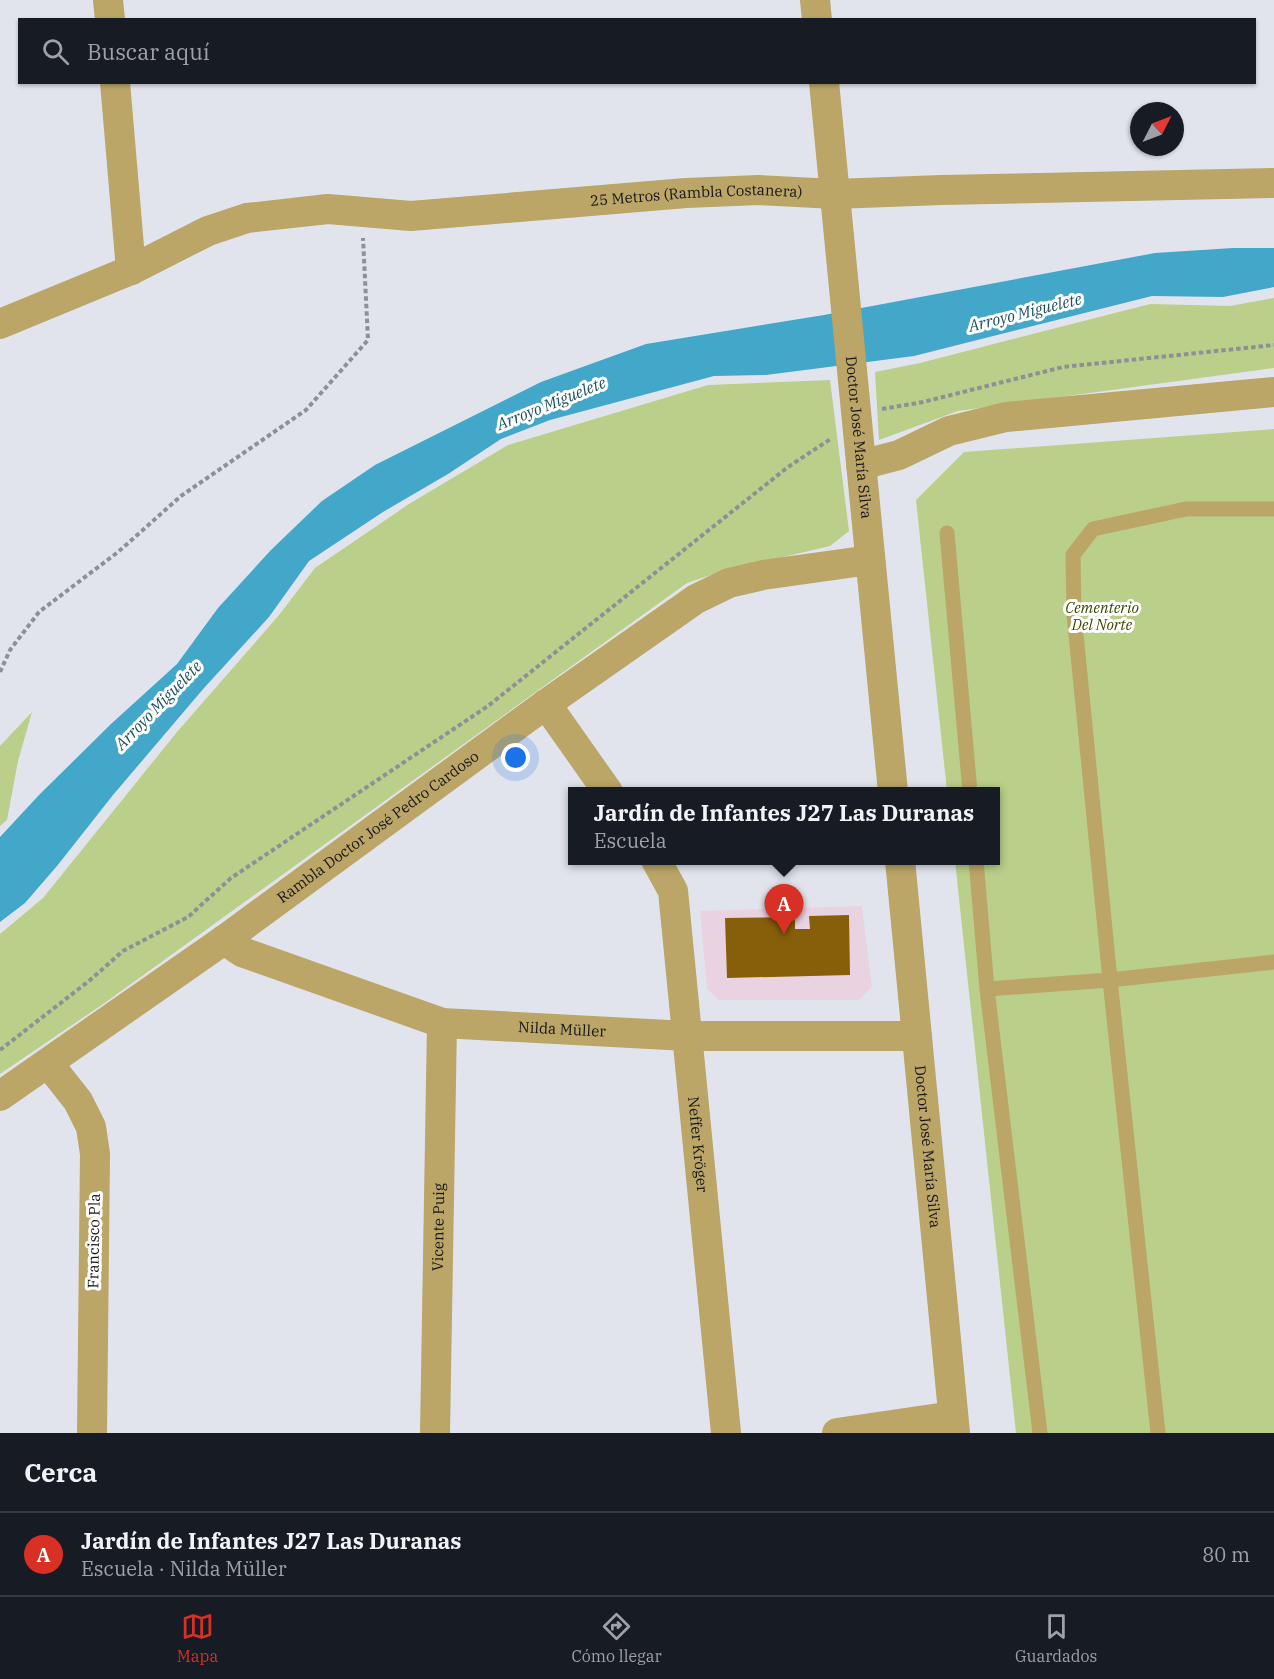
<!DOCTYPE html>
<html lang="es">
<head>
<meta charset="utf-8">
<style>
	body { margin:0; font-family:"IBM Plex Serif",serif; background:#242831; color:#f1f3f6 }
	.compass { position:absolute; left:1130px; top:102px; width:54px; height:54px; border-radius:50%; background:#171b24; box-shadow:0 2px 4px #0004; rotate:48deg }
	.you { position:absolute; left:516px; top:758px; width:21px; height:21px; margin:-15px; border:4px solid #fff; border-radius:50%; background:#1a73e8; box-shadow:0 0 0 9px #1a73e833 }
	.badge { display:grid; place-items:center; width:39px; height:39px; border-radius:50%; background:#d93025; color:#fff; font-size:20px; font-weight:700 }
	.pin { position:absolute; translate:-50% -50px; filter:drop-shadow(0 2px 3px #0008) }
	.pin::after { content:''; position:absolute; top:32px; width:21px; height:18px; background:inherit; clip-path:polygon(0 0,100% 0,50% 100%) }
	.popup { position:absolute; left:568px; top:787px; width:432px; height:78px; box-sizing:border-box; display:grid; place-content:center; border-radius:0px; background:#171b24; filter:drop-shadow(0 2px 4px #0005); font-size:20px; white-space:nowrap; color:#9ea1a6 }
	.popup b { font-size:22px; color:#f1f3f6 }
	.popup::after { content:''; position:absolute; left:50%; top:100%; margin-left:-12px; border:12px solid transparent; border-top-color:#171b24 }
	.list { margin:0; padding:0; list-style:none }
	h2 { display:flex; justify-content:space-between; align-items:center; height:78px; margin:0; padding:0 24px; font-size:26px }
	h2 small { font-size:20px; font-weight:400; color:#9ea1a6 }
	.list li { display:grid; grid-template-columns:39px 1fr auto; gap:18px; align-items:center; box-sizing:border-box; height:84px; padding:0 24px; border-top:2px solid #363941 }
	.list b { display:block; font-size:22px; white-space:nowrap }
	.list p { margin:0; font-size:20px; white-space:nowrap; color:#9ea1a6 }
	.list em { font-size:20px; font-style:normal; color:#9ea1a6 }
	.icon { flex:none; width:33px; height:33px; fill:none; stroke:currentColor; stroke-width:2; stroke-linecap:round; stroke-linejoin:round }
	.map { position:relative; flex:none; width:1274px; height:1433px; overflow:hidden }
	.search { position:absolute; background:#171b24; box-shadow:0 2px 4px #0004; left:18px; right:18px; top:18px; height:66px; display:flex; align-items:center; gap:15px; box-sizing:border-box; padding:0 21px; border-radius:0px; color:#9ea1a6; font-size:22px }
	.sheet { height:162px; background:#171b24 }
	nav { display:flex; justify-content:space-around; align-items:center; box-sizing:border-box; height:84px; border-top:2px solid #363941; background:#171b24; font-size:16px; color:#9ea1a6 }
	nav a { display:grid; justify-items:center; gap:3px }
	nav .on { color:#d93025 }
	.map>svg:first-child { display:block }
	.education { fill:#ead3e0 }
	.green { fill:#bacf8a }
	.water { fill:#42a7c8 }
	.building { fill:#875e09 }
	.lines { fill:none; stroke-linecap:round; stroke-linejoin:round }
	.path { stroke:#8f9096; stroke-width:4; stroke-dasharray:4.5 3; stroke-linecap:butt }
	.service { stroke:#bba567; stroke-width:15 }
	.minor { stroke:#bba567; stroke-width:30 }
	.labels { text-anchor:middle; stroke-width:6; stroke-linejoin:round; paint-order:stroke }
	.street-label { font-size:15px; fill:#151518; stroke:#fff }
	.park-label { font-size:15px; font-style:italic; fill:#3a4b00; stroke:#fff }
	.water-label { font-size:16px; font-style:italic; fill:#195162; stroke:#fff }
</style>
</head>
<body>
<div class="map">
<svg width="1274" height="1433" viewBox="0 0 1274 1433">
	<rect width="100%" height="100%" fill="#e2e4ed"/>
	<path class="education" d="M862,906L872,987L859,1000H719L707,989L700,911Z"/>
	<path class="green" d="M1274,298V368L958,411L879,440L875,372L920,363L1150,304L1230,306Z
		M830,380L849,531L830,546L720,572L687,583L106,1002L0,1074V934L43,898L177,732L279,615L315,568L409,504L508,445L708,385Z
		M1274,429V1433H1016L955,861L996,860V792L947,791L916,500L964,452Z
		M32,712L18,761L7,820L0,826V746Z"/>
	<path class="water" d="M1233,248H1274V287L1223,297L1152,296L914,356L766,375L714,376L550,420L501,439L448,474L383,512L309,561L269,617L204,688L113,795L57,866L25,903L0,922V837L39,795L111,724L177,664L218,608L271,550L322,501L375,465L541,382L646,344L824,315L1155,253Z"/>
	<path class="building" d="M849,915L850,975L727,978L725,918L795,917V929H810L809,916Z"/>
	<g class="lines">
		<path class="path" d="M882,409L923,402L1063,367L1274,345
			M0,672L10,650L39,612L118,552L181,496L306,410L368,340L363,238
			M0,1050L89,981L123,951L188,917L231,878L488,706L788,467L832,438"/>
		<path class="service" d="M947,533L970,792
			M976,860L987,989L1040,1433
			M987,989L1110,980L1274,962
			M1158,1433L1110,980L1074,614L1073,555L1093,529L1186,509H1274"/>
		<g class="minor">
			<path d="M108,0L110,20"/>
			<path d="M815,0L817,20"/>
			<path d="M115,82L131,270"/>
			<path id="s1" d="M824,82L893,792"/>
			<path id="s2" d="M0,324L131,270L208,231L247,218L328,209L411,216L686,193L759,190L835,194L941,190L1274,183"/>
			<path d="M861,465L899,455L949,431L1006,417L1274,392"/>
			<path d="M546,704L608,792"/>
			<path id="s3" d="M656,860L673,891L726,1433"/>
			<path id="s4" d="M900,860L955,1433"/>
			<path id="s5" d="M224,940L242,952L442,1023L687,1036H917"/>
			<path d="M48,1063L78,1101L91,1127L95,1154L92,1433"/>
			<path id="s6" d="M0,1096L224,940L546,704L696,599L729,583L763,575L870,560"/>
			<path id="s7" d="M435,1433L442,1023"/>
			<path d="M837,1433L953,1416"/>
		</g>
	</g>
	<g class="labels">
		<g class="street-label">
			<text dy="5" stroke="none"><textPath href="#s2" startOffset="720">25 Metros (Rambla Costanera)</textPath></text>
			<text dy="5" stroke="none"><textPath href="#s1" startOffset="357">Doctor José María Silva</textPath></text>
			<text dy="5" stroke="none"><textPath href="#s6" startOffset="464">Rambla Doctor José Pedro Cardoso</textPath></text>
			<text dy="5" stroke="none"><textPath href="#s5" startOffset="354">Nilda Müller</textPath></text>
			<text dy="5" stroke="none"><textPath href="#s3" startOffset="290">Neffer Kröger</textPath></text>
			<text dy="5" stroke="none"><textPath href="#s4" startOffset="288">Doctor José María Silva</textPath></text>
			<text dy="5" stroke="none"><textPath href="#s7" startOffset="206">Vicente Puig</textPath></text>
			<text transform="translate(94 1241) rotate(-89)" y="5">Francisco Pla</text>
		</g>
		<g class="park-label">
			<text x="1102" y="613">Cementerio<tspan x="1102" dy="17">Del Norte</tspan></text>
		</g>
		<g class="water-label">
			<text transform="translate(1025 312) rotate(-14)" y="6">Arroyo Miguelete</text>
			<text transform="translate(551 403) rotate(-22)" y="6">Arroyo Miguelete</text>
			<text transform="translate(158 705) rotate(-46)" y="6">Arroyo Miguelete</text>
		</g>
	</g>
</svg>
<svg class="compass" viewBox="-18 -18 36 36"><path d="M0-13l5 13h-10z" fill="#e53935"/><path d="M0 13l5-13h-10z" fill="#9ea1a6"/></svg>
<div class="you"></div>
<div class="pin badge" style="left:784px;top:934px">A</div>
<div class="popup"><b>Jardín de Infantes J27 Las Duranas</b>Escuela</div>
<div class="search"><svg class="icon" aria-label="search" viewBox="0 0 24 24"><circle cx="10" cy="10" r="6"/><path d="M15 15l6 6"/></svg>Buscar aquí</div>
</div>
<section class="sheet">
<h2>Cerca<small></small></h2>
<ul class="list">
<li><span class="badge">A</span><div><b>Jardín de Infantes J27 Las Duranas</b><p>Escuela · Nilda Müller</p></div><em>80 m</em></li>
</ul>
</section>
<nav>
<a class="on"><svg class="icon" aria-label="map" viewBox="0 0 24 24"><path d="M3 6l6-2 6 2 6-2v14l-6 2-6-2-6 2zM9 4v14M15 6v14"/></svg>Mapa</a>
<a><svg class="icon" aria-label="directions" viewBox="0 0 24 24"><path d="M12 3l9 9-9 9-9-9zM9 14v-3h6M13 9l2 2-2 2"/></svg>Cómo llegar</a>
<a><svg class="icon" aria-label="saved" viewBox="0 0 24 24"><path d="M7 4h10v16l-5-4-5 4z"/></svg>Guardados</a>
</nav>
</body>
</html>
